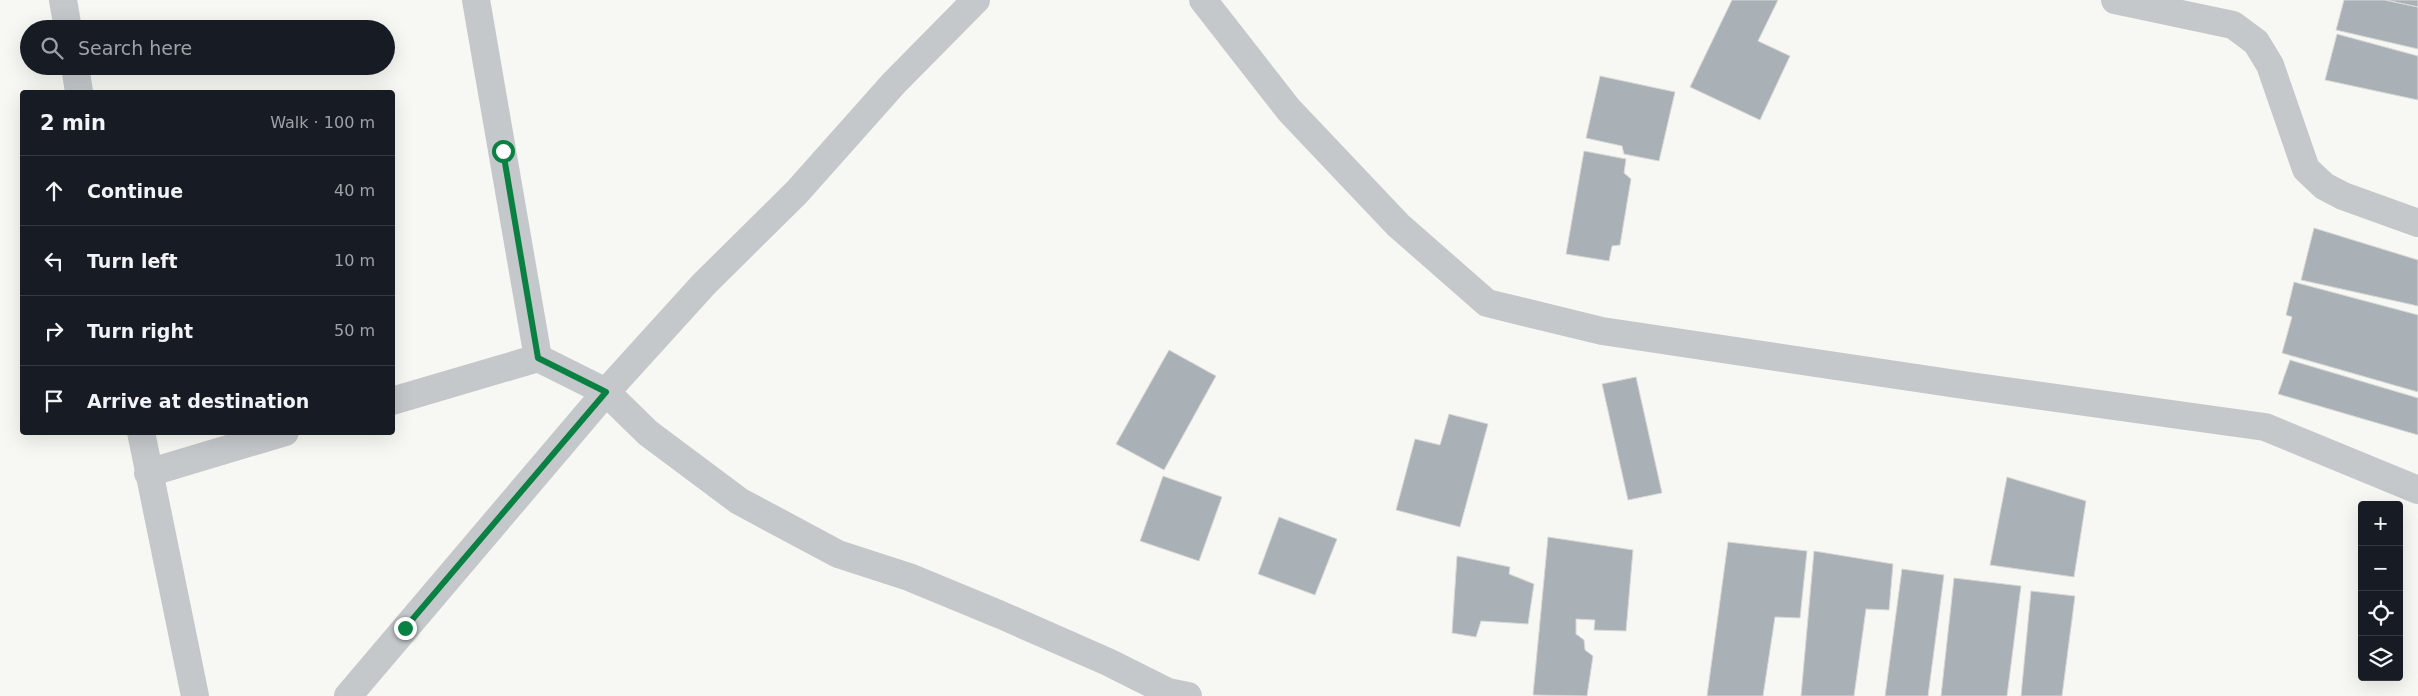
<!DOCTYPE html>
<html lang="en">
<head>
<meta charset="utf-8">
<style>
	body { margin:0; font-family:"DejaVu Sans",sans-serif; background:#20242c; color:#f1f3f6 }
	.controls { position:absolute; right:15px; bottom:15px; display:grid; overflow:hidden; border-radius:5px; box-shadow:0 5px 20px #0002 }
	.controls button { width:45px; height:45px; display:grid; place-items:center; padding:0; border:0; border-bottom:1px solid #363941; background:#171b24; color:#f1f3f6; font:25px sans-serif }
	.stop { position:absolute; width:15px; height:15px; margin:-11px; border:4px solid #0b8043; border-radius:50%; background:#fff }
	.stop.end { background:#0b8043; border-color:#fff; box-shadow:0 1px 5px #0008 }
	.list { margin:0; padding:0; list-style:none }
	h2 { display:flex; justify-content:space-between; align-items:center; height:65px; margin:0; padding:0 20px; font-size:21px }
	h2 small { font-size:16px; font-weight:400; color:#9ea1a6 }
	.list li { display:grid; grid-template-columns:32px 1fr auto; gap:15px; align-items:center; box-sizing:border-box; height:70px; padding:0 20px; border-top:1px solid #363941 }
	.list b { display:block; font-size:19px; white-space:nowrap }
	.list em { font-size:16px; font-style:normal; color:#9ea1a6 }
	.icon { flex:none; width:28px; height:28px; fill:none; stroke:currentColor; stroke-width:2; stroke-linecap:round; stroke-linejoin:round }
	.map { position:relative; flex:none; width:2418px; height:696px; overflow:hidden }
	.search { position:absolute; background:#171b24; box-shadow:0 5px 20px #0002; left:20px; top:20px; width:375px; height:55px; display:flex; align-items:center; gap:12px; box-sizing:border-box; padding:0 18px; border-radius:28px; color:#9ea1a6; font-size:19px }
	.panel { position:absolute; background:#171b24; box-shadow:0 5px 20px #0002; left:20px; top:90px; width:375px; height:345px; border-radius:5px }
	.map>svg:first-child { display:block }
	.building { fill:#a9b1b6; stroke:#d8d8d6 }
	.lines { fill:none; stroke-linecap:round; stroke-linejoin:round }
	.minor { stroke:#c4c8cb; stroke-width:28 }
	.route { stroke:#0b8043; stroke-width:6 }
</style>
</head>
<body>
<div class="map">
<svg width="2418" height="696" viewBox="0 0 2418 696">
	<rect width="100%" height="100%" fill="#f7f7f3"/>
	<path class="building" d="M1732,0H1778L1758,41L1790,56L1760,120L1690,87Z
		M2344,0H2385L2418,7V49L2336,30Z
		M2385,0H2418V7Z
		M2337,34L2418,56V100L2325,80Z
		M1600,76L1675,92L1659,161L1624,154L1622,146L1586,138Z
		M1584,151L1626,159L1624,173L1631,179L1620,245L1612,246L1609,261L1566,254Z
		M2314,228L2418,260V306L2301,280Z
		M2294,282L2418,315V392L2282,353L2292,317L2286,315Z
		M1169,350L1216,376L1164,470L1116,444Z
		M2290,360L2418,398V435L2278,394Z
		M1636,377L1662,493L1628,500L1602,384Z
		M1449,414L1488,424L1460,527L1396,510L1415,439L1440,445Z
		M1163,476L1222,497L1199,561L1140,541Z
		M2007,477L2086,501L2074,577L1990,565Z
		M1279,517L1337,539L1315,595L1258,574Z
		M1548,537L1633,550L1626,631L1594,630L1595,620L1576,619V634L1584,640L1585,650L1593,656L1587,696L1533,695Z
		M1728,542L1807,551L1800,618L1775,617L1763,696H1707Z
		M1814,551L1893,564L1889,610L1866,609L1854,696H1801Z
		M1457,556L1510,567L1509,574L1534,584L1528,624L1481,621L1476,637L1452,633Z
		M1902,569L1944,575L1928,696H1885Z
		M1954,578L2021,586L2007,696H1941Z
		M2031,591L2075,596L2062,696H2021Z"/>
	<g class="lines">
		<path class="minor" d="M63,0L68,29
			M476,0L538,358
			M1203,0L1289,110L1398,225L1487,303L1602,331L1970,386L2265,427L2418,490
			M2115,0L2233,25L2256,42L2270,65L2306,169L2324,186L2343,196L2418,223
			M75,66L79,92
			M392,401L538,358L606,392L648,433L739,501L838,554L909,577L1001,615L1108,662L1168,692L1188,696
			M141,432L195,696
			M148,473L285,432
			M348,696L606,392L704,284L797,192L894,83L976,0"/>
	</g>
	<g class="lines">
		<path class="route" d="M405,628L606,392L538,358L503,151"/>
	</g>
</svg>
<div class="controls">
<button>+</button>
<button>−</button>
<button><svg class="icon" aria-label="locate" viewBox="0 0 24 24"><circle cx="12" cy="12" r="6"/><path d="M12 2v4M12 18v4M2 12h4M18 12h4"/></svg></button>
<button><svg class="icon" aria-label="layers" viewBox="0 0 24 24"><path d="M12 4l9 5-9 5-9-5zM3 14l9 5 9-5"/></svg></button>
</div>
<div class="stop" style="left:503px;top:151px"></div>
<div class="stop end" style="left:405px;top:628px"></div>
<div class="search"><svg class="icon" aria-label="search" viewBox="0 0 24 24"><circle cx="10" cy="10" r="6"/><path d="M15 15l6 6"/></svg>Search here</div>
<section class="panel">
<h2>2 min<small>Walk · 100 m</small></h2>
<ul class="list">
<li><svg class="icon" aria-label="ahead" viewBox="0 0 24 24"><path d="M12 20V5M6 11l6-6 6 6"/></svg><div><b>Continue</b></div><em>40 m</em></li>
<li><svg class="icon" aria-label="left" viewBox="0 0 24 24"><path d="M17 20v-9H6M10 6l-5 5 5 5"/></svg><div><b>Turn left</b></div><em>10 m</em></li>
<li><svg class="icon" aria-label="right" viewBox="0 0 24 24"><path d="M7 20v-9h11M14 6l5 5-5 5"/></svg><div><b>Turn right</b></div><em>50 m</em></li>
<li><svg class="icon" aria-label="arrive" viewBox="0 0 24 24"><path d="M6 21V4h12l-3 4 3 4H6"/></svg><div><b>Arrive at destination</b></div></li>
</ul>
</section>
</div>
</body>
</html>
